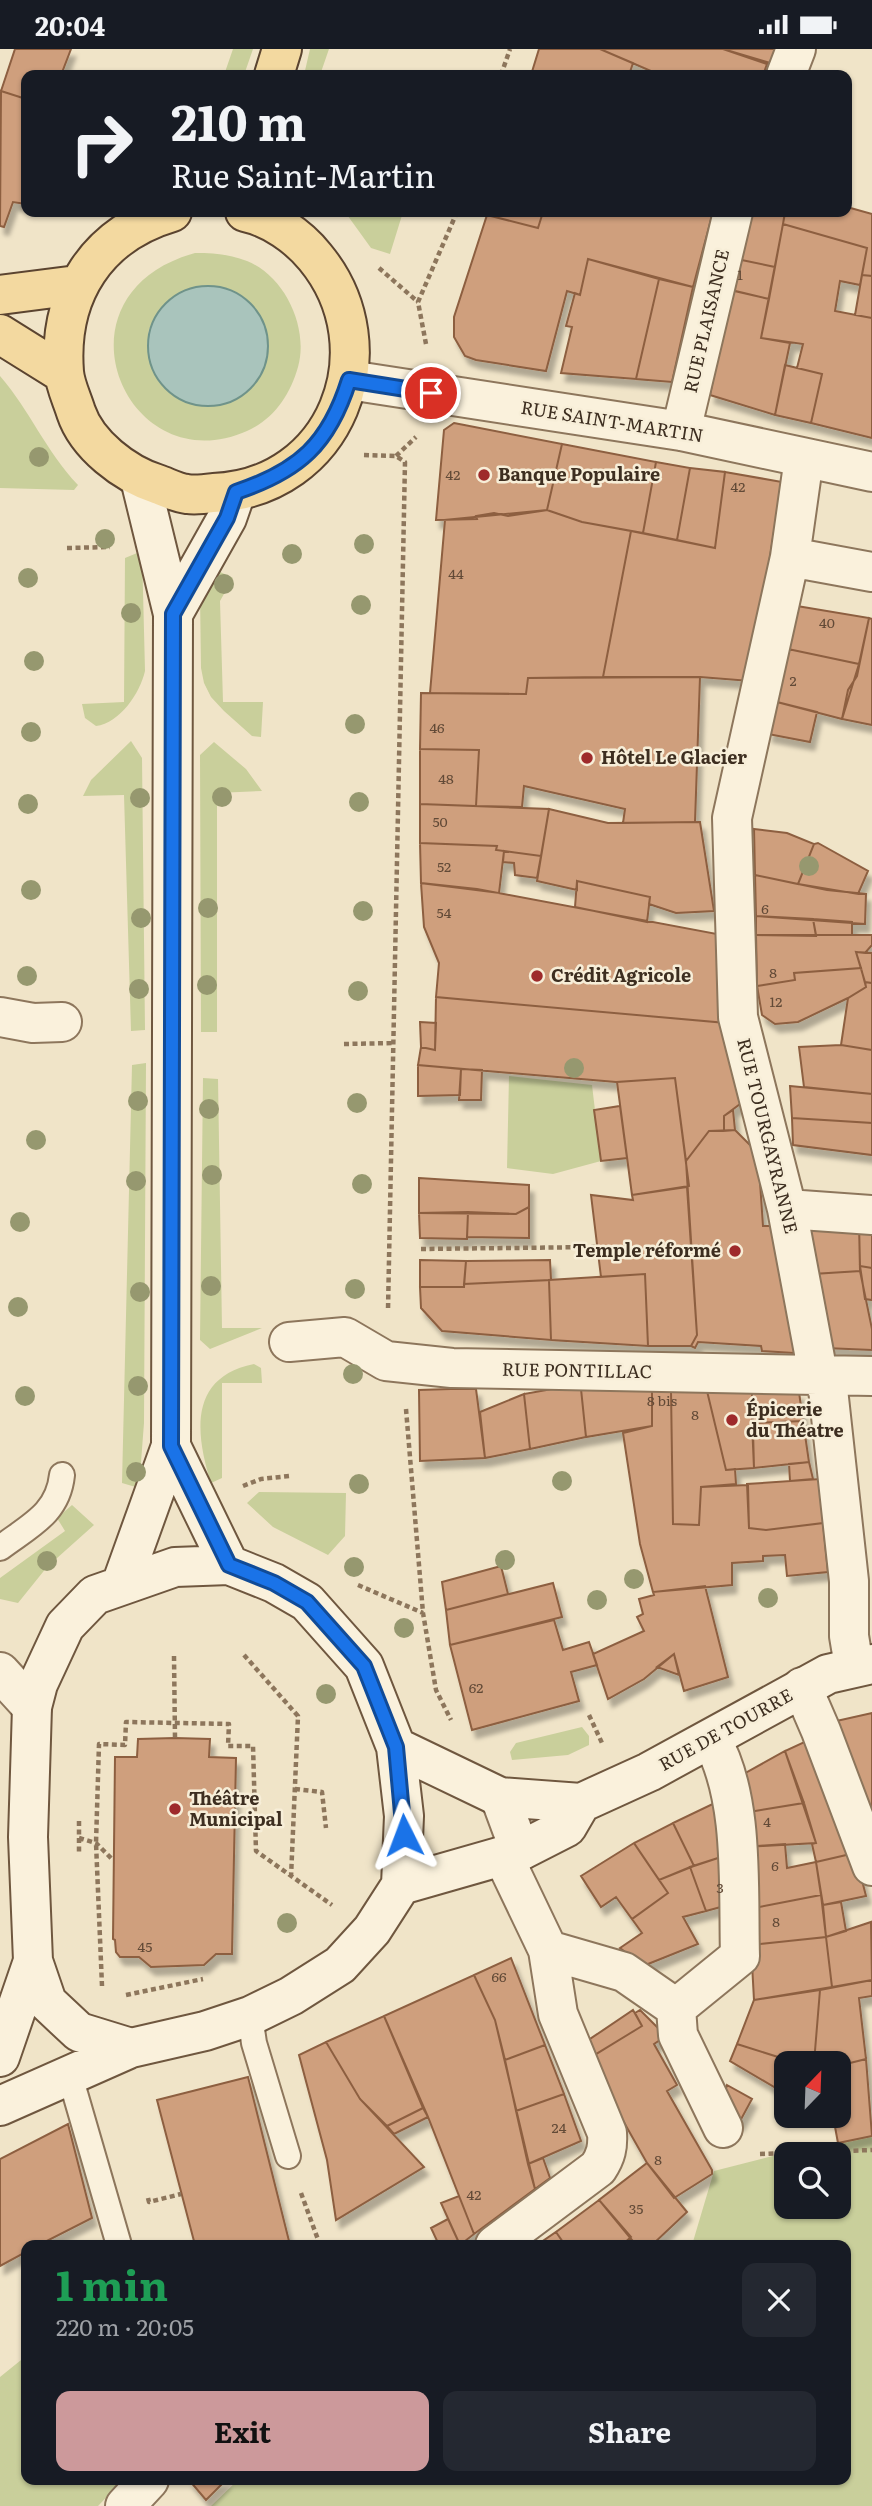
<!DOCTYPE html>
<meta charset="utf-8">
<style>
:root{--surface:#171b24;--page:#242831;--text:#f1f3f6;--muted:#9ea1a6;--accent:#cc999b}
body{margin:0;font-family:Literata,serif;background:var(--page);color:var(--text);height:100vh;display:flex;flex-direction:column;font-size:26px;white-space:nowrap}
*{box-sizing:border-box;margin:0}
p{font-size:23px;color:var(--muted)}
.icon{flex:none;width:38px;height:38px;fill:none;stroke:currentColor;stroke-width:2;stroke-linecap:round;stroke-linejoin:round}
.map{position:relative;flex:1;overflow:hidden}
.panel{position:absolute;left:21px;top:2191px;width:830px;height:245px;display:flex;flex-direction:column;background:var(--surface);border-radius:14px;box-shadow:0 2px 5px #0004}
.panel>*{flex:none}
.guide{position:absolute;left:21px;top:21px;width:831px;height:147px;border-radius:14px;box-shadow:0 2px 5px #0004;background:#171b24;color:var(--text);overflow:hidden}
.needle{width:46px;rotate:23deg}
.tools{position:absolute;left:774px;top:2002px;display:grid;gap:14px}
.tools a{display:grid;place-items:center;width:77px;height:77px;border-radius:14px;background:var(--surface);box-shadow:0 2px 5px #0004;font-size:35px}
.pin{position:absolute;display:grid;place-items:center;width:60px;height:60px;color:#fff;margin:-30px;border:4px solid #fff;border-radius:50%;box-shadow:0 2px 7px #0007}
.me{position:absolute;width:77px;margin:-38px;rotate:357deg;stroke-linejoin:round;filter:drop-shadow(0 0 5px #0008)}
.turn{display:flex;align-items:center;gap:24px;height:147px;padding:0 35px;font-size:32px}
.turn .icon{width:91px;height:91px;stroke-width:2.5}
.turn b{display:block;font-size:49px;line-height:60px}
.round{display:grid;place-items:center;flex:none;width:74px;height:74px;border-radius:14px;background:var(--page)}
.headline{display:flex;align-items:center;justify-content:space-between;height:119px;padding:0 35px}
h1{font-size:42px;font-weight:700;line-height:52px;color:#1e9e55}
.cta{display:flex;gap:14px;margin-top:auto;padding:14px 35px}
.cta a{flex:1;height:80px;border-radius:14px;background:var(--accent);color:#111;font-size:28px;font-weight:700;line-height:80px;text-align:center}
.cta a+a{background:var(--page);color:var(--text)}
.status{display:flex;justify-content:space-between;align-items:center;height:49px;padding:0 35px;background:var(--surface);direction:ltr}
.status svg{height:19px;fill:currentColor}
.map>svg:first-child{display:block}
.green{fill:#c9cf9b;fill-rule:evenodd}
.water{fill:#a9c4bc;stroke:#6f938a;stroke-width:2}
.building{fill:#cf9f7d;stroke:#8d5f41;stroke-width:2;filter:url(#shadow)}
.lines{fill:none;stroke-linecap:round;stroke-linejoin:round}
.lane-casing{stroke:#8d765c;stroke-width:28}
.street-casing{stroke:#8d765c;stroke-width:42}
.secondary-casing{stroke:#6f573f;stroke-width:42}
.primary-casing{stroke:#5b4430;stroke-width:42}
.path{stroke:#8d765c;stroke-width:4.5;stroke-dasharray:5 3.5;stroke-linecap:butt}
.lane{stroke:#faf1dc;stroke-width:24}
.street{stroke:#faf1dc;stroke-width:38}
.secondary{stroke:#faf1dc;stroke-width:38}
.primary{stroke:#f3d9a0;stroke-width:38}
.tree{fill:#96986f}
.route-casing{stroke:#114b97;stroke-width:18}
.route{stroke:#1a73e8;stroke-width:12}
.poi-dot{fill:#9e2a2b;stroke:#f7eed8;stroke-width:2.5}
.labels{text-anchor:middle;stroke-width:5;stroke-linejoin:round;paint-order:stroke}
.number-label{font-size:14px;fill:#624a37}
.street-label{font-size:18px;fill:#3d2e20;stroke:#f7eed8}
.poi-label{font-size:18px;font-weight:bold;fill:#3d2e20;stroke:#f7eed8;text-anchor:start}
</style>
<div class="status"><b>20:04</b><svg viewBox="0 0 49 12"><path d="M0 12V9h3v3zM5 12V6h3v6zM10 12V3h3v9zM15 12V0h3v12zM26 1h20v11H26zM47 4h2v5h-2z"/></svg></div>
<div class="map">
<svg width="872" height="2457" viewBox="0 0 872 2457">
<defs>
<filter id="shadow"><feDropShadow dx="4.5" dy="8" stdDeviation="2" flood-color="#0004"/></filter>
</defs>
<rect width="100%" height="100%" fill="#f0e4c8"/>
<path class="green" d="M233 0H253L244 26H224Z
M310 0H329L320 26H304Z
M345 163H403L390 205 371 199Z
M195 204C213 204 229 205 247 212 285 227 309 279 298 318 290 346 274 370 247 382 125 436 46 245 195 204ZM213 237 240 246C248 260 264 278 268 293 273 313 249 343 232 351 216 359 200 357 184 353L147 297 149 280 157 265Z
M0 327C31 363 45 401 78 436L74 441 0 439Z
M142 502 145 622C140 644 120 674 96 677L85 669 82 655 124 653 125 509Z
M216 521 233 529 220 552 223 653H263L261 688 252 687 224 662 211 648 204 634 201 619 200 545Z
M131 692 142 709 145 981 131 982 124 746 83 747 91 731Z
M214 693 246 720 262 742 217 744V983H201L200 706Z
M146 1014 144 1374 139 1439 122 1434 132 1016Z
M509 1027 592 1036 601 1112 553 1125 507 1119Z
M203 1029 218 1030 222 1279H262L210 1300 200 1291Z
M254 1315 261 1319 262 1334H222V1429L211 1434C195 1384 189 1328 254 1315Z
M259 1443 346 1444 345 1487 328 1506 273 1478 247 1454Z
M72 1456 94 1476 47 1518 18 1554 0 1550V1529L65 1482 57 1469Z
M582 1678 589 1687V1696L568 1706 512 1711 510 1703 516 1694Z
M872 2086V2457H211L238 2431H845V2196H692L714 2122 792 2102ZM786 2105H838V2158H786Z
M26 2307V2431H123L98 2457H0V2328Z"/>
<path class="water" d="M148 297a60 60 0 1 1 120 0a60 60 0 1 1-120 0Z"/>
<path class="building" d="M15 0H71L61 26H26V50L1 42Z
M539 0H600L633 14 629 26H531Z
M600 0H723L767 15 763 26H660Z
M723 0H780L777 16Z
M1 42 26 50V155L13 153 4 178 0 177Z
M847 158 872 165V227L862 226 867 199 783 175 785 163H847Z
M488 163H543L538 179 487 166Z
M543 163H713L693 238 588 210 580 246 567 242 546 322 476 311 465 307 454 288V268L487 166 538 179Z
M745 163 785 164 775 218 732 209Z
M783 175 867 199 860 236 840 232 835 262 872 269V389L811 374 822 325 797 319 803 295 761 289Z
M732 209 775 218 769 250 723 239Z
M588 210 659 230 636 330 561 324 572 278 566 277 575 244 580 246Z
M862 226 872 227V269L855 266Z
M659 230 693 238 672 333 636 330Z
M730 241 769 250 761 289 790 294 775 366 710 346Z
M785 316 822 325 811 374 775 366Z
M454 374 562 395 547 461 508 467 494 464 476 467 477 470 436 471 444 381Z
M562 395 656 413 643 484 582 473 547 461Z
M656 413 690 419 677 491 643 484Z
M690 419 725 423 715 499 677 491Z
M725 423 782 433 750 632 700 628H603L631 482 715 499Z
M547 461 582 473 631 482 603 628 528 629 526 645 430 644 445 471Z
M797 557 869 569 859 615 788 600Z
M869 569 872 570V676L842 670 848 641 857 627Z
M788 600 859 615 842 670 773 652Z
M700 628 695 773 623 774 625 760 524 737 522 758 476 757 479 701 420 700 421 644 526 645 528 629Z
M773 652 817 663 810 693 768 685Z
M420 700 479 701 476 757 420 755Z
M420 755 549 760 541 807 496 801 497 797 420 794Z
M549 760 608 774 700 773 714 862 676 864 649 855 650 848 577 832V841L537 832Z
M754 780 787 784 814 795 798 835 755 826Z
M420 794 497 797 496 801 504 802 499 844 421 834Z
M818 794 868 822 858 845 798 835 814 795Z
M504 802 541 807 537 829 515 826 514 814 503 813Z
M755 826 827 841 866 845 865 875 756 867Z
M577 832 650 848 647 873 575 858Z
M421 834 477 840 717 885 726 974 436 948 439 914 424 878Z
M756 867 813 870 816 887 756 886Z
M813 870 852 873V886H816Z
M756 886H872V896L865 904 856 903 861 919 794 924 795 931 757 937Z
M856 903 872 904V934L865 933Z
M861 919 866 938 848 949 798 973 775 975 762 966 757 937 795 931 794 924Z
M865 933 872 934V1001L841 996 848 949 866 938Z
M436 948 726 974 744 1052 724 1067V1082H709L686 1112 675 1029 616 1033 418 1016 421 998 435 1001Z
M420 973 436 974 435 1001 421 998Z
M841 996 872 1001V1045L804 1038 799 998Z
M418 1016 461 1020 460 1046 418 1047Z
M461 1020 482 1021 481 1051H459Z
M675 1029 689 1137 632 1146 617 1033Z
M790 1037 872 1045V1074L792 1069Z
M620 1057 627 1109 601 1112 594 1061Z
M733 1061 735 1081 724 1082V1067Z
M792 1069 872 1074V1106L793 1096Z
M735 1081 758 1104 763 1177H778L782 1226 787 1264 791 1263 794 1304 762 1302 761 1297 698 1293 695 1299 691 1297 697 1286 686 1112 709 1082Z
M419 1129 529 1136V1158L516 1165 419 1164Z
M687 1138 697 1286 691 1297H648L645 1225 601 1228 591 1146 633 1151 632 1146Z
M529 1158V1189L467 1188 468 1163 516 1165Z
M468 1163 467 1190 420 1189 419 1164Z
M859 1174 872 1177V1219L860 1217Z
M859 1174 860 1222 813 1225 809 1175Z
M420 1211 466 1212 464 1238H420Z
M550 1211 551 1231 464 1235 466 1212Z
M860 1217 872 1219V1251L865 1250Z
M860 1222 872 1280V1301L825 1299 813 1225Z
M645 1225 648 1297 551 1291 549 1231Z
M549 1231 551 1291 442 1282 421 1259 420 1238H464V1235Z
M451 1340H476L485 1409 420 1412 419 1341Z
M552 1340H581L586 1388 530 1400 524 1345Z
M581 1340 652 1341V1377L586 1388Z
M652 1341 671 1342 673 1475 699 1476 701 1438 748 1436 749 1479 766 1481 823 1474 828 1523 787 1527 785 1506 763 1507V1512L732 1514V1536L653 1543 640 1495 623 1384 652 1377Z
M671 1342H707L726 1421 735 1420 736 1435 701 1438 699 1476 673 1475Z
M707 1342 752 1344 754 1419 726 1421Z
M799 1343 803 1372 752 1374V1344Z
M524 1345 530 1400 485 1409 480 1363Z
M803 1372 809 1413 754 1419 752 1374Z
M809 1413 813 1430 790 1432 789 1415Z
M820 1430 823 1474 766 1481 749 1479 747 1435Z
M501 1517 508 1545 446 1561 442 1533Z
M553 1534 562 1568 450 1596 446 1561Z
M705 1537 728 1628 684 1642 674 1605 644 1630 608 1650 593 1605 644 1582 637 1568 643 1565 639 1550 654 1546 653 1543Z
M554 1571 563 1601 589 1593 597 1616 571 1623 579 1652 472 1681 450 1596Z
M674 1605 679 1626 657 1618Z
M872 1664V1785L832 1673Z
M175 1689 210 1690 209 1708 236 1709 232 1905H216L204 1916 151 1918 139 1908H120L116 1903 115 1891 113 1890 115 1708H137L138 1690Z
M813 1689 855 1804 816 1813 812 1795 816 1794 785 1702Z
M785 1702 804 1754 743 1764 740 1727Z
M721 1751 730 1805 694 1817 673 1774Z
M804 1754 816 1794 745 1798 743 1764Z
M673 1774 694 1817 659 1831 634 1794Z
M634 1794 668 1844 632 1870 616 1848 601 1858 581 1827Z
M785 1795 787 1819 816 1813 821 1846 749 1860 745 1798Z
M855 1804 866 1847 823 1856 816 1813Z
M730 1805 732 1855 706 1862 690 1818Z
M690 1818 706 1862 683 1868 698 1895 643 1917 620 1899 642 1884 632 1870 668 1844 659 1831Z
M821 1846 826 1888 751 1896 749 1860Z
M841 1853 846 1882 826 1888 823 1856Z
M871 1873 872 1931 832 1938 826 1888Z
M826 1888 832 1938 754 1951 751 1896Z
M511 1909 545 1996 505 2011 495 1971 474 1926Z
M474 1926 495 1971 535 2140 474 2185 428 2068 384 1967Z
M872 1931V1947L859 1949 866 2010 838 2017V2014H814L820 1941Z
M820 1941 814 2014H797L737 1995 754 1951Z
M633 1961 642 1977 593 2007 587 1992Z
M640 1961 666 1987 654 1995 677 2036 667 2042 712 2121V2125L674 2149 647 2114 613 2054 593 2007 642 1977 635 1964Z
M384 1967 423 2059 387 2077 360 2050 326 1993Z
M326 1993 360 2050 424 2118 336 2171 327 2111 299 2006Z
M737 1995 797 2014H786V2045L730 2012Z
M545 1996 564 2045 516 2062 505 2011Z
M866 2010 872 2087 838 2094 833 2067H838V2017Z
M248 2028 290 2196H195L157 2051Z
M727 2036 752 2050 739 2074 719 2064Z
M564 2045 581 2092 528 2115 516 2062Z
M423 2059 428 2068 394 2085 387 2077Z
M68 2075 92 2169 39 2196H26V2203L0 2217V2110Z
M543 2109 550 2129 535 2140 528 2115Z
M647 2114 687 2163 652 2196H636L599 2151Z
M459 2147 474 2185 460 2196 441 2154Z
M599 2151 631 2188 622 2196H565L556 2183Z
M448 2170 460 2196H439L431 2179Z
M556 2183 565 2196H537Z
M189 2431H226L206 2451Z"/>
<g class="lines">
<g class="lane-casing">
<path id="lane" d="M0 1499C29 1477 58 1465 62 1426
M250 1967 254 1994 288 2107
M70 2027 119 2196"/>
</g>
<g class="street-casing">
<path id="street" d="M786 26 796 0
M349 331 681 382 872 423
M681 382 733 163
M804 409 790 508 732 769 738 968 787 1160 818 1325 828 1340 849 1532V1587L854 1617
M790 508 872 523
M0 968 33 974 62 973
M787 1160 872 1166
M289 1293 345 1288 386 1312 452 1319 872 1327
M0 1623 32 1658
M802 1638 821 1682 872 1817
M500 1748 520 1802
M548 1901 624 1923 676 1959
M676 1959 740 1907C738 1841 745 1748 711 1690
M676 1959 678 1986 723 2079
M495 2196 598 2119C606 2107 608 2098 607 2084L558 1965 548 1901 503 1807
M125 2457 149 2431"/>
</g>
<g class="secondary-casing">
<path id="secondary" d="M173 565 227 469 236 443
M171 1397 229 1516
M229 1516 274 1534 307 1553 364 1617 396 1698 404 1767 401 1836 372 1881 340 1916 291 1947 250 1967 205 1982 131 1999 79 1983 47 1953 33 1912 28 1788 32 1658 38 1635 65 1577 95 1546 175 1518Z
M121 1536 171 1397 173 565 140 430
M396 1698 500 1748 581 1754 649 1723 828 1625 872 1615
M401 1836 520 1802 567 1778 581 1754
M0 2008 33 1912
M0 2057 131 1999"/>
</g>
<g class="primary-casing">
<path id="primary" d="M274 26 282 0
M172 163C97 185 58 245 64 323 65 336 72 350 76 363 87 396 125 425 157 435 166 438 177 444 187 445 195 446 205 445 213 444 336 440 391 300 315 208 298 187 272 169 245 163
M0 246 77 236
M0 285 64 325"/>
</g>
<path class="path" d="M501 26 510 0
M379 219 418 253
M426 295 418 253 457 163
M364 406 396 407 405 413 388 1261
M396 407 416 388
M67 499 110 498
M344 995 393 994
M421 1200 598 1198
M406 1360 423 1564 436 1641 451 1671
M243 1437 261 1430 289 1427
M358 1536 423 1564
M244 1606 298 1667 291 1828
M174 1607 175 1689
M589 1666 602 1694
M295 1740 322 1743 326 1779
M79 1772V1806
M79 1789 96 1794 113 1811
M102 1937 96 1794 99 1695 125 1696 126 1673 229 1675 228 1697H253L256 1802 332 1856
M126 1946 203 1930
M760 2105 872 2101
M301 2144 320 2196
M148 2149 149 2153 181 2145"/>
<use href="#lane" class="lane"/>
<use href="#street" class="street"/>
<use href="#secondary" class="secondary"/>
<use href="#primary" class="primary"/>
</g>
<g class="tree">
<circle cx="39" cy="408" r="10"/>
<circle cx="105" cy="490" r="10"/>
<circle cx="364" cy="495" r="10"/>
<circle cx="292" cy="505" r="10"/>
<circle cx="28" cy="529" r="10"/>
<circle cx="224" cy="535" r="10"/>
<circle cx="361" cy="556" r="10"/>
<circle cx="131" cy="564" r="10"/>
<circle cx="34" cy="612" r="10"/>
<circle cx="355" cy="675" r="10"/>
<circle cx="31" cy="683" r="10"/>
<circle cx="222" cy="748" r="10"/>
<circle cx="140" cy="749" r="10"/>
<circle cx="359" cy="753" r="10"/>
<circle cx="28" cy="755" r="10"/>
<circle cx="809" cy="817" r="10"/>
<circle cx="31" cy="841" r="10"/>
<circle cx="208" cy="859" r="10"/>
<circle cx="363" cy="862" r="10"/>
<circle cx="141" cy="869" r="10"/>
<circle cx="27" cy="927" r="10"/>
<circle cx="207" cy="936" r="10"/>
<circle cx="139" cy="940" r="10"/>
<circle cx="358" cy="942" r="10"/>
<circle cx="574" cy="1019" r="10"/>
<circle cx="138" cy="1052" r="10"/>
<circle cx="357" cy="1054" r="10"/>
<circle cx="209" cy="1060" r="10"/>
<circle cx="36" cy="1091" r="10"/>
<circle cx="212" cy="1126" r="10"/>
<circle cx="136" cy="1132" r="10"/>
<circle cx="362" cy="1135" r="10"/>
<circle cx="20" cy="1173" r="10"/>
<circle cx="211" cy="1237" r="10"/>
<circle cx="355" cy="1240" r="10"/>
<circle cx="140" cy="1243" r="10"/>
<circle cx="18" cy="1258" r="10"/>
<circle cx="353" cy="1325" r="10"/>
<circle cx="138" cy="1337" r="10"/>
<circle cx="25" cy="1347" r="10"/>
<circle cx="136" cy="1423" r="10"/>
<circle cx="562" cy="1432" r="10"/>
<circle cx="359" cy="1435" r="10"/>
<circle cx="505" cy="1511" r="10"/>
<circle cx="47" cy="1512" r="10"/>
<circle cx="354" cy="1518" r="10"/>
<circle cx="634" cy="1530" r="10"/>
<circle cx="768" cy="1549" r="10"/>
<circle cx="597" cy="1551" r="10"/>
<circle cx="404" cy="1579" r="10"/>
<circle cx="326" cy="1645" r="10"/>
<circle cx="287" cy="1874" r="10"/>
</g>
<g class="lines">
<g class="route-casing">
<path id="route" d="M404 1786 396 1698 364 1617 307 1553 274 1534 229 1516 171 1397 173 565 227 469 236 443C299 422 329 395 349 331L431 344"/>
</g>
<use href="#route" class="route"/>
</g>
<g class="poi-dot">
<circle cx="484" cy="426" r="7"/>
<circle cx="587" cy="709" r="7"/>
<circle cx="537" cy="927" r="7"/>
<circle cx="735" cy="1202" r="7"/>
<circle cx="732" cy="1371" r="7"/>
<circle cx="175" cy="1760" r="7"/>
</g>
<g class="labels">
<g class="number-label">
<text x="740" y="231">1</text>
<text x="453" y="431">42</text>
<text x="738" y="443">42</text>
<text x="456" y="530">44</text>
<text x="827" y="579">40</text>
<text x="793" y="637">2</text>
<text x="437" y="684">46</text>
<text x="446" y="735">48</text>
<text x="440" y="778">50</text>
<text x="444" y="823">52</text>
<text x="765" y="865">6</text>
<text x="444" y="869">54</text>
<text x="773" y="929">8</text>
<text x="776" y="958">12</text>
<text x="662" y="1357">8 bis</text>
<text x="695" y="1371">8</text>
<text x="476" y="1644">62</text>
<text x="767" y="1778">4</text>
<text x="775" y="1822">6</text>
<text x="720" y="1844">3</text>
<text x="776" y="1878">8</text>
<text x="145" y="1903">45</text>
<text x="499" y="1933">66</text>
<text x="559" y="2084">24</text>
<text x="658" y="2116">8</text>
<text x="474" y="2151">42</text>
<text x="636" y="2165">35</text>
</g>
<g class="street-label">
<text transform="translate(707 272) rotate(-77)" y="6">RUE PLAISANCE</text>
<text transform="translate(612 373) rotate(9)" y="6">RUE SAINT-MARTIN</text>
<text transform="translate(767 1087) rotate(76)" y="6">RUE TOURGAYRANNE</text>
<text transform="translate(577 1322) rotate(1)" y="6">RUE PONTILLAC</text>
<text transform="translate(726 1681) rotate(-29)" y="6">RUE DE TOURRE</text>
</g>
<g class="poi-label">
<text x="498" y="432">Banque Populaire</text>
<text x="601" y="715">Hôtel Le Glacier</text>
<text x="551" y="933">Crédit Agricole</text>
<text x="721" y="1208" text-anchor="end">Temple réformé</text>
<text x="746" y="1367">Épicerie<tspan x="746" dy="21">du Théatre</tspan></text>
<text x="189" y="1756">Théâtre<tspan x="189" dy="21">Municipal</tspan></text>
</g>
</g>
</svg>
<div class="tools">
<a><svg class="needle" viewBox="-14 -14 28 28"><path d="M0-13l5 13h-10z" fill="#e53935"/><path d="M0 13l5-13h-10z" fill="#9ea1a6"/></svg></a>
<a><svg class="icon" aria-label="search" viewBox="0 0 24 24"><circle cx="10" cy="10" r="6"/><path d="M15 15l6 6"/></svg></a>
</div>
<div class="pin" style="left:431px;top:344px;background:#d93025"><svg class="icon" aria-label="arrive" viewBox="0 0 24 24"><path d="M6 21V4h12l-3 4 3 4H6"/></svg></div>
<svg class="me" style="left:404px;top:1786px" viewBox="-20 -20 40 40"><path d="M0-17L14 15 0 8-14 15z" fill="#1a73e8" stroke="#fff" stroke-width="4"/></svg>
<div class="guide">
<div class="turn"><svg class="icon" aria-label="right" viewBox="0 0 24 24"><path d="M7 20v-9h11M14 6l5 5-5 5"/></svg><div><b>210 m</b>Rue Saint-Martin</div></div>
</div>
<section class="panel">
<div class="headline"><div><h1>1 min</h1><p>220 m · 20:05</p></div><a class="round"><svg class="icon" aria-label="close" viewBox="0 0 24 24"><path d="M6 6l12 12M18 6L6 18"/></svg></a></div>
<div class="cta"><a>Exit</a><a>Share</a></div>
</section>
</div>
